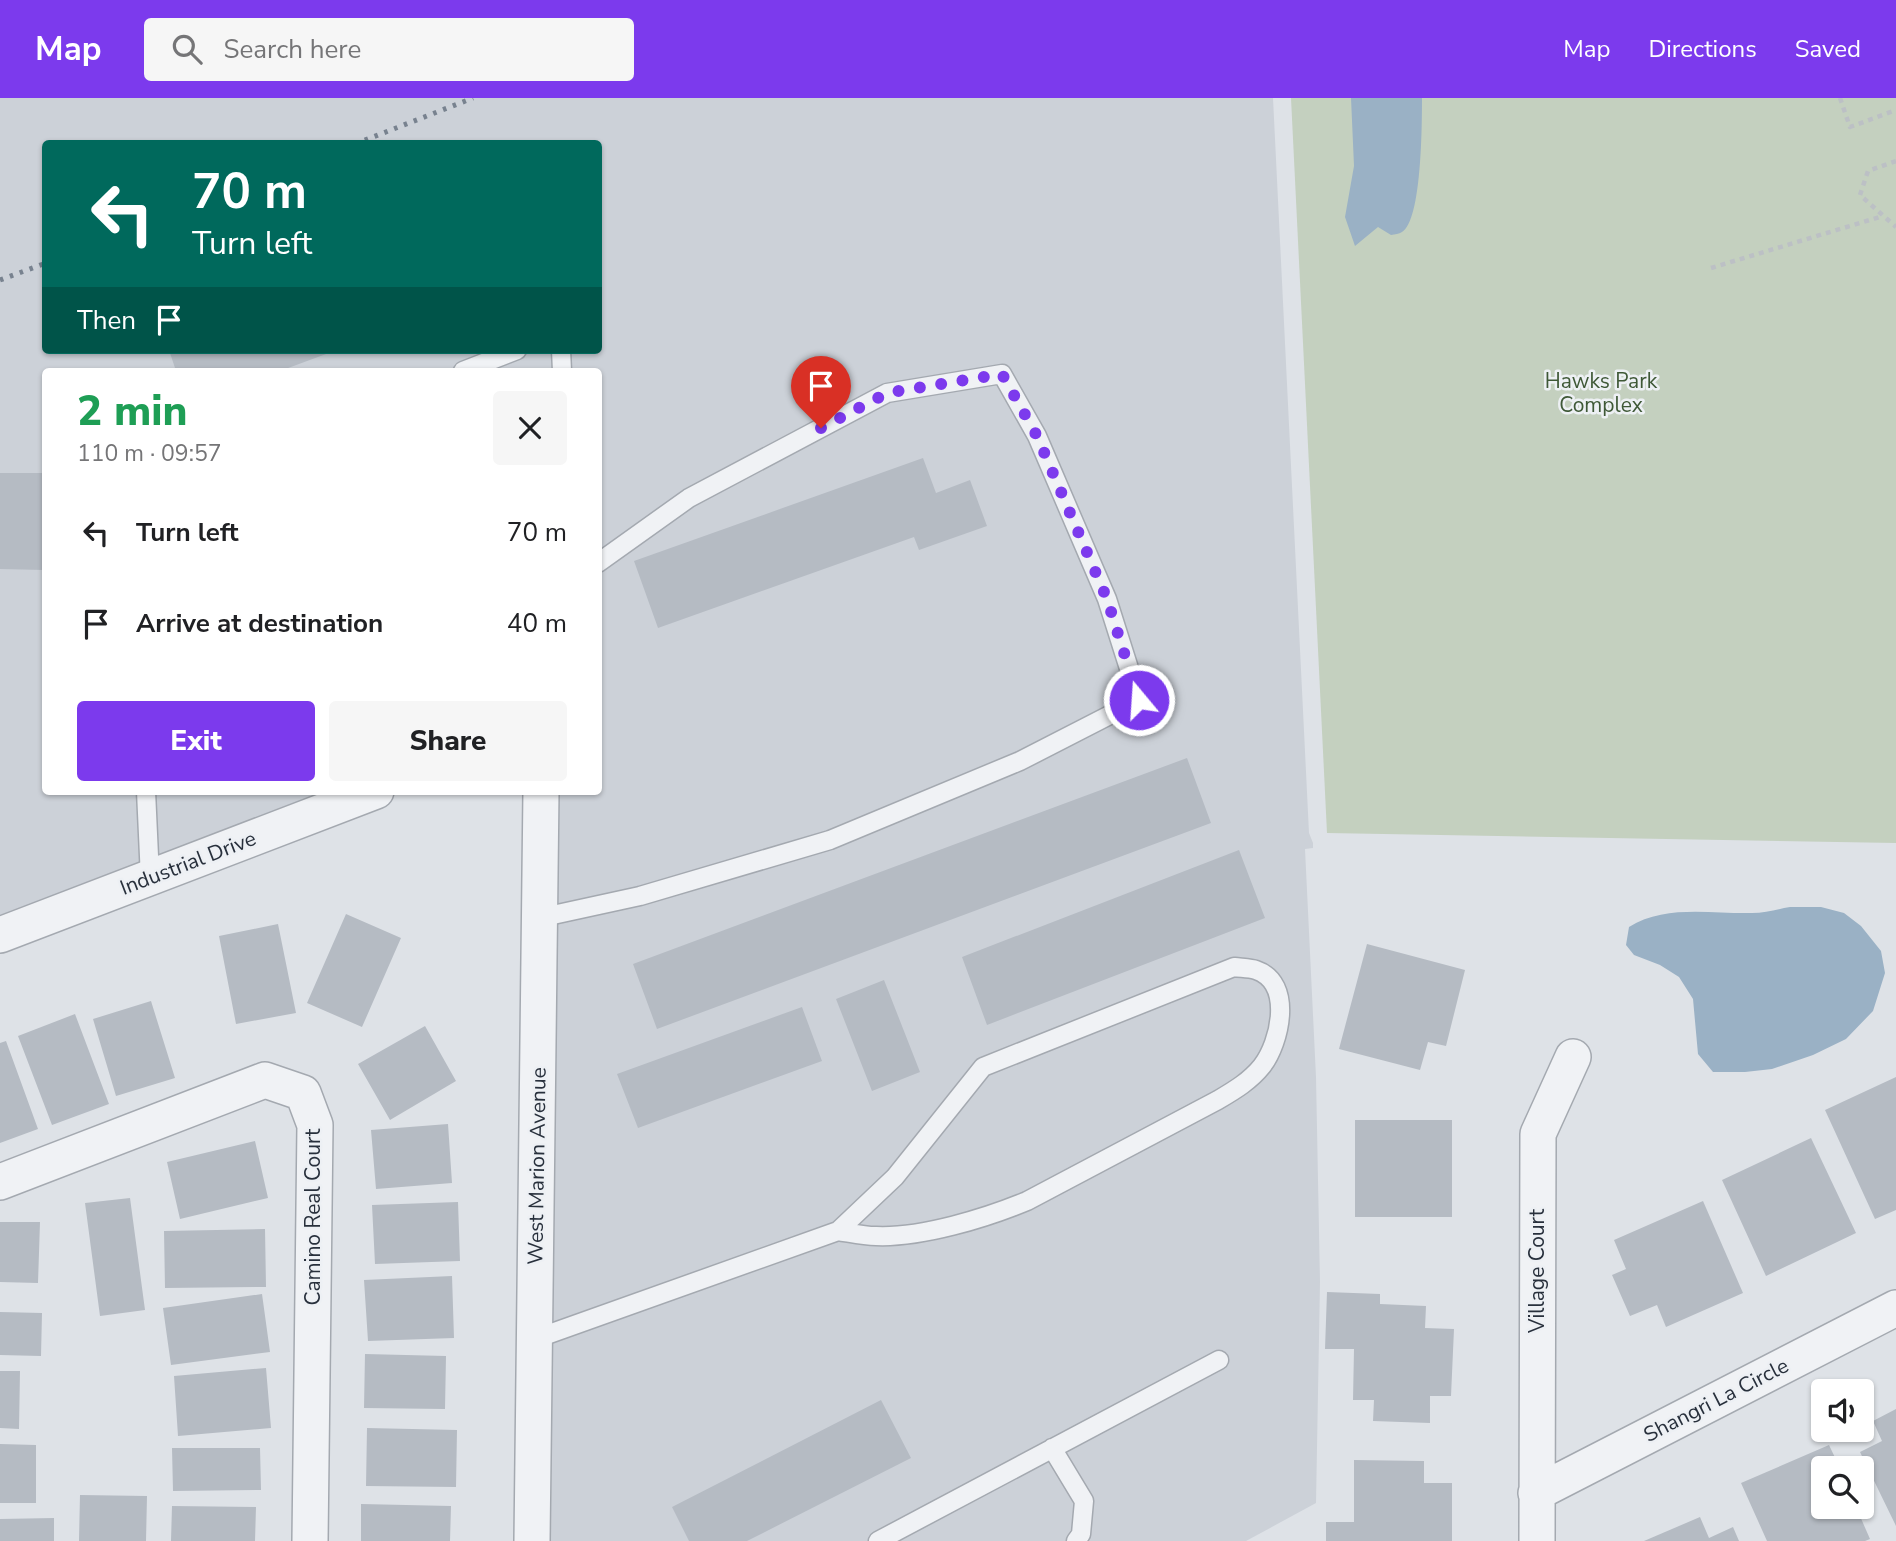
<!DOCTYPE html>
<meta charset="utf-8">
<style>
:root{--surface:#fff;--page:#f6f6f6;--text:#202124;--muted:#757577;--accent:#7c3aed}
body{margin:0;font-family:"Nunito Sans",sans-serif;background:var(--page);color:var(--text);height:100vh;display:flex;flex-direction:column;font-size:26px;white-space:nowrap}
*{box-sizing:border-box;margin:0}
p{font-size:23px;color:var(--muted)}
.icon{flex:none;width:38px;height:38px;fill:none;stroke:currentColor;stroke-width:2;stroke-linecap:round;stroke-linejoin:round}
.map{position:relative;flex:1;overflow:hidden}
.drawer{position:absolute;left:42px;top:270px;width:560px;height:427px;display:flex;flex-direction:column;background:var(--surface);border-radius:7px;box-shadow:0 2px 5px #0004}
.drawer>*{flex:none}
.top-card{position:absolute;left:42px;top:42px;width:560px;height:214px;border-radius:7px;box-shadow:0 2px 5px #0004;background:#00695c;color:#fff;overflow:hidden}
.controls{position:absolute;left:1811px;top:1281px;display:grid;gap:14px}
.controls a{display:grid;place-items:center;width:63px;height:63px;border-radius:7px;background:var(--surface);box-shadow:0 2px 5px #0004;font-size:35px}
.pin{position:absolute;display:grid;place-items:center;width:60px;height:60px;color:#fff;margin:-72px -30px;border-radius:50% 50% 50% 0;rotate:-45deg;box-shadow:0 0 7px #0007}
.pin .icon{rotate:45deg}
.me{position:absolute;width:77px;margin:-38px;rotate:342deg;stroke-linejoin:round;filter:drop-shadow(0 0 5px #0008)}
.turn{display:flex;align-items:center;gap:24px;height:147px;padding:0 35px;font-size:32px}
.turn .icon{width:91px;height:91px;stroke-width:2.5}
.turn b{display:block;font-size:49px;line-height:60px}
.then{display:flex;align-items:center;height:66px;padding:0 35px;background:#0003;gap:14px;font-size:26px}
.round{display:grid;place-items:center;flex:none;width:74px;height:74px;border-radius:7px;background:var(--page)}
.overview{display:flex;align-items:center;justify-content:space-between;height:119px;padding:0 35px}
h1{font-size:42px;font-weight:800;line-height:52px;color:#1e9e55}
.action{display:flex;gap:14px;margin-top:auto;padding:14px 35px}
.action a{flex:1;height:80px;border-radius:7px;background:var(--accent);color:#fff;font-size:28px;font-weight:800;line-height:80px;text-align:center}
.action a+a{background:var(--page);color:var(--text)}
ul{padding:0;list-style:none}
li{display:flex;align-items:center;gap:21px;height:91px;padding:0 35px}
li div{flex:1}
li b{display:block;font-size:26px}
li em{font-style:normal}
header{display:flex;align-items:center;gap:42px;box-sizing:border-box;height:98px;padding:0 35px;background:var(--accent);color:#fff}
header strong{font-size:33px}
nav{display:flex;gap:38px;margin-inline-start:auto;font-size:24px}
.search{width:490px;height:63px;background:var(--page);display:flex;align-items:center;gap:18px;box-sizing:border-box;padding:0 24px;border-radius:7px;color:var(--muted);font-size:26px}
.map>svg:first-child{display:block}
.built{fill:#ccd1d8;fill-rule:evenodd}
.green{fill:#c4d0bf}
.water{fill:#9ab1c5}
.building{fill:#b5bbc3}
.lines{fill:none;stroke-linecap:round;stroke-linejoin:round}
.service-casing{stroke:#a4a9b0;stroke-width:21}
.minor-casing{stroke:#a4a9b0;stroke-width:38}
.path{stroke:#bcc0c5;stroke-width:4.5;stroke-dasharray:5 5;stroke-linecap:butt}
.service{stroke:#f0f2f5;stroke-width:18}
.minor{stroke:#f0f2f5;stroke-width:35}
.rail{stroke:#78828f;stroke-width:5;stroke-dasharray:3.5 7;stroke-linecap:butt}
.route{stroke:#7c3aed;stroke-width:12;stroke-dasharray:0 21.6}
.labels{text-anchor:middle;stroke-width:5;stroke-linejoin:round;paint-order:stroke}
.park-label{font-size:21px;fill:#3e5836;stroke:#edf0f4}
.street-label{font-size:21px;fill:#28303c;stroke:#edf0f4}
</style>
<header>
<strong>Map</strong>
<div class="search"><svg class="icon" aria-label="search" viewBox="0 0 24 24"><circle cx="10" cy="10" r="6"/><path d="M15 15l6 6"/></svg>Search here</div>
<nav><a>Map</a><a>Directions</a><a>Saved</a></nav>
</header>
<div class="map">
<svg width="1896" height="1443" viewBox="0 0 1896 1443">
<rect width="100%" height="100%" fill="#dee2e7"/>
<path class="built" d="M0 0H1273L1309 735 1313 745V750L1305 751 1316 979 1320 1184 1316 1405 1246 1443H532L525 693H598V273H46V693H404L0 856ZM46 46H598V252H46Z"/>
<path class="green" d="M1291 0H1896V745L1327 735Z"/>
<path class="water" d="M1351 0H1422C1422 24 1422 123 1402 134 1399 136 1395 136 1391 137L1378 129 1355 148 1345 119 1354 68Z
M1790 809H1821L1844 815 1861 828 1881 853 1885 875 1873 913 1846 941 1813 957 1772 971 1745 974H1713L1698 956 1693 901 1679 879 1660 867 1634 857 1626 847 1629 829C1665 806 1712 816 1752 815 1765 815 1778 811 1790 809Z"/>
<path class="building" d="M169 252H337L280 273H176Z
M923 360 936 395 970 382 987 428 919 452 914 439 658 530 634 463Z
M0 375H45L44 472 0 471Z
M1187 660 1211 725 657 931 633 866Z
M1239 752 1265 820 987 927 962 859Z
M346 816 401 840 362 929 307 905Z
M278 826 296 915 236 926 219 838Z
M1367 846 1465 872 1446 948 1428 944 1420 972 1339 951Z
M884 882 920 974 872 993 836 901Z
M151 903 175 980 116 998 93 921Z
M802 909 822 963 638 1030 617 976Z
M75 916 109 1006 52 1027 18 938Z
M425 928 456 983 390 1022 358 966Z
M6 943 38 1031 0 1045V945Z
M1896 979V1112L1875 1121 1825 1012Z
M1355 1022H1452V1119H1355Z
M448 1026 452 1085 376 1091 371 1032Z
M1811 1040 1856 1135 1766 1178 1722 1082Z
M255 1043 268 1100 180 1121 167 1064Z
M130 1100 145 1212 100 1218 85 1105Z
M1703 1103 1743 1195 1666 1229 1657 1207 1630 1218 1612 1177 1626 1171 1614 1142Z
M458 1104 460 1163 375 1166 372 1107Z
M0 1124H40L38 1185 0 1184Z
M265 1131 266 1189 165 1190 164 1133Z
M452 1178 454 1240 368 1243 364 1182Z
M1327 1194 1380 1196V1206L1426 1208 1425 1230 1454 1231 1451 1298H1430V1325L1373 1323 1374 1302H1353L1354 1251H1325Z
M262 1196 270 1254 171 1267 163 1210Z
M0 1214 42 1215 41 1258 0 1257Z
M365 1256 446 1258 445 1311 364 1310Z
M266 1270 271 1330 178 1338 174 1278Z
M0 1273H20L19 1331 0 1330Z
M881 1302 911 1360 747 1443H689L672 1409Z
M1896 1311V1428L1860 1354 1882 1343 1873 1323Z
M367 1330 457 1332 456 1389 366 1388Z
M0 1346 36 1347V1405H0Z
M1829 1347 1840 1370H1824V1409H1856L1870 1441 1865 1443H1767L1741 1385Z
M172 1350H260L261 1392 173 1393Z
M1354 1362 1424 1363V1385H1452V1443H1326V1424H1354Z
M80 1397 147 1398 146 1443H79Z
M361 1406 451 1408 450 1443H361Z
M172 1408 256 1409 255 1443H171Z
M1700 1419 1709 1440 1733 1429 1739 1443H1644Z
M54 1420V1443H0V1421Z"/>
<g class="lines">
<g class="service-casing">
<path id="service" d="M561 252 562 273
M463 273 517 252
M146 693 150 780
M539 820 640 798 830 742 1020 663 1139 602 1107 501 1037 338 1002 276 887 295 689 400 598 465
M535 1241 838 1133 895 1079 983 969 1234 869C1241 870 1250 870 1256 872 1294 885 1280 945 1262 968 1250 983 1235 992 1218 1002L1027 1103C986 1120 921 1140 876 1138 863 1138 851 1135 838 1133
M1052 1350 1084 1403 1081 1436 1076 1443
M878 1443 1219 1262"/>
</g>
<g class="minor-casing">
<path id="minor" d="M0 837 376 693
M0 1084 265 982 303 995 315 1027 310 1443
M1536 1395 1896 1210
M532 1443 541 693
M1537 1443 1538 1036 1573 959"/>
</g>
<path class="path" d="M1840 0 1850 29 1896 12
M1896 63 1868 73 1860 97 1896 129
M1711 170 1883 118"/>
<use href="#service" class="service"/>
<use href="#minor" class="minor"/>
<path class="rail" d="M355 46 473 0
M0 182 46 165"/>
</g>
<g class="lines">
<path class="route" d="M821 330 887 295 1002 276 1037 338 1107 501 1139 602"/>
</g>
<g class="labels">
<g class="park-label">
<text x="1601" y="290">Hawks Park<tspan x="1601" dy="24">Complex</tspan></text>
</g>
<g class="street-label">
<text transform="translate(188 765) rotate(-21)" y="7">Industrial Drive</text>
<text transform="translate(537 1068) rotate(-89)" y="7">West Marion Avenue</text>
<text transform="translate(313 1119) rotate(-90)" y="7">Camino Real Court</text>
<text transform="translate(1537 1173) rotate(-90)" y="7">Village Court</text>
<text transform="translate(1716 1302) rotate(-27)" y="7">Shangri La Circle</text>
</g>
</g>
</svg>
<div class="controls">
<a><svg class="icon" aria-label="sound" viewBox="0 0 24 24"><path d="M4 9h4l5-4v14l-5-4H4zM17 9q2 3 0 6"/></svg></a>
<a><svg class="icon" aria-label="search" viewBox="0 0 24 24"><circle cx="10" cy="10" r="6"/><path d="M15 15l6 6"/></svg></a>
</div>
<div class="pin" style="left:821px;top:330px;background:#d93025"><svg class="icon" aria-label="arrive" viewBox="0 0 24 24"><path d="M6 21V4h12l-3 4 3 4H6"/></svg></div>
<svg class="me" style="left:1139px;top:602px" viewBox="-20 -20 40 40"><circle r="17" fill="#7c3aed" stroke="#fff" stroke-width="3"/><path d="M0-11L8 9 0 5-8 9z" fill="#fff"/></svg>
<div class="top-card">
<div class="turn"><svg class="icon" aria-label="left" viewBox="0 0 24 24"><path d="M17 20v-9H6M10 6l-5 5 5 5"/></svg><div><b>70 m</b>Turn left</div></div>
<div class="then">Then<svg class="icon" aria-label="arrive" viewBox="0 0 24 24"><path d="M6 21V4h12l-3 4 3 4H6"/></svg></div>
</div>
<section class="drawer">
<div class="overview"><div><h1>2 min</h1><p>110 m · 09:57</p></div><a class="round"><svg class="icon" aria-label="close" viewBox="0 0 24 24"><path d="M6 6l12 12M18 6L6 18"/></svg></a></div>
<ul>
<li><svg class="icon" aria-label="left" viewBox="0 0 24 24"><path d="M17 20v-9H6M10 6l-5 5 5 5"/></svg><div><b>Turn left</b></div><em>70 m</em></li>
<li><svg class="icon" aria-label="arrive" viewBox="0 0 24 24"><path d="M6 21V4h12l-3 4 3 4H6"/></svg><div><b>Arrive at destination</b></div><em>40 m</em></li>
</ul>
<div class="action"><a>Exit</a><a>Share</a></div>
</section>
</div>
